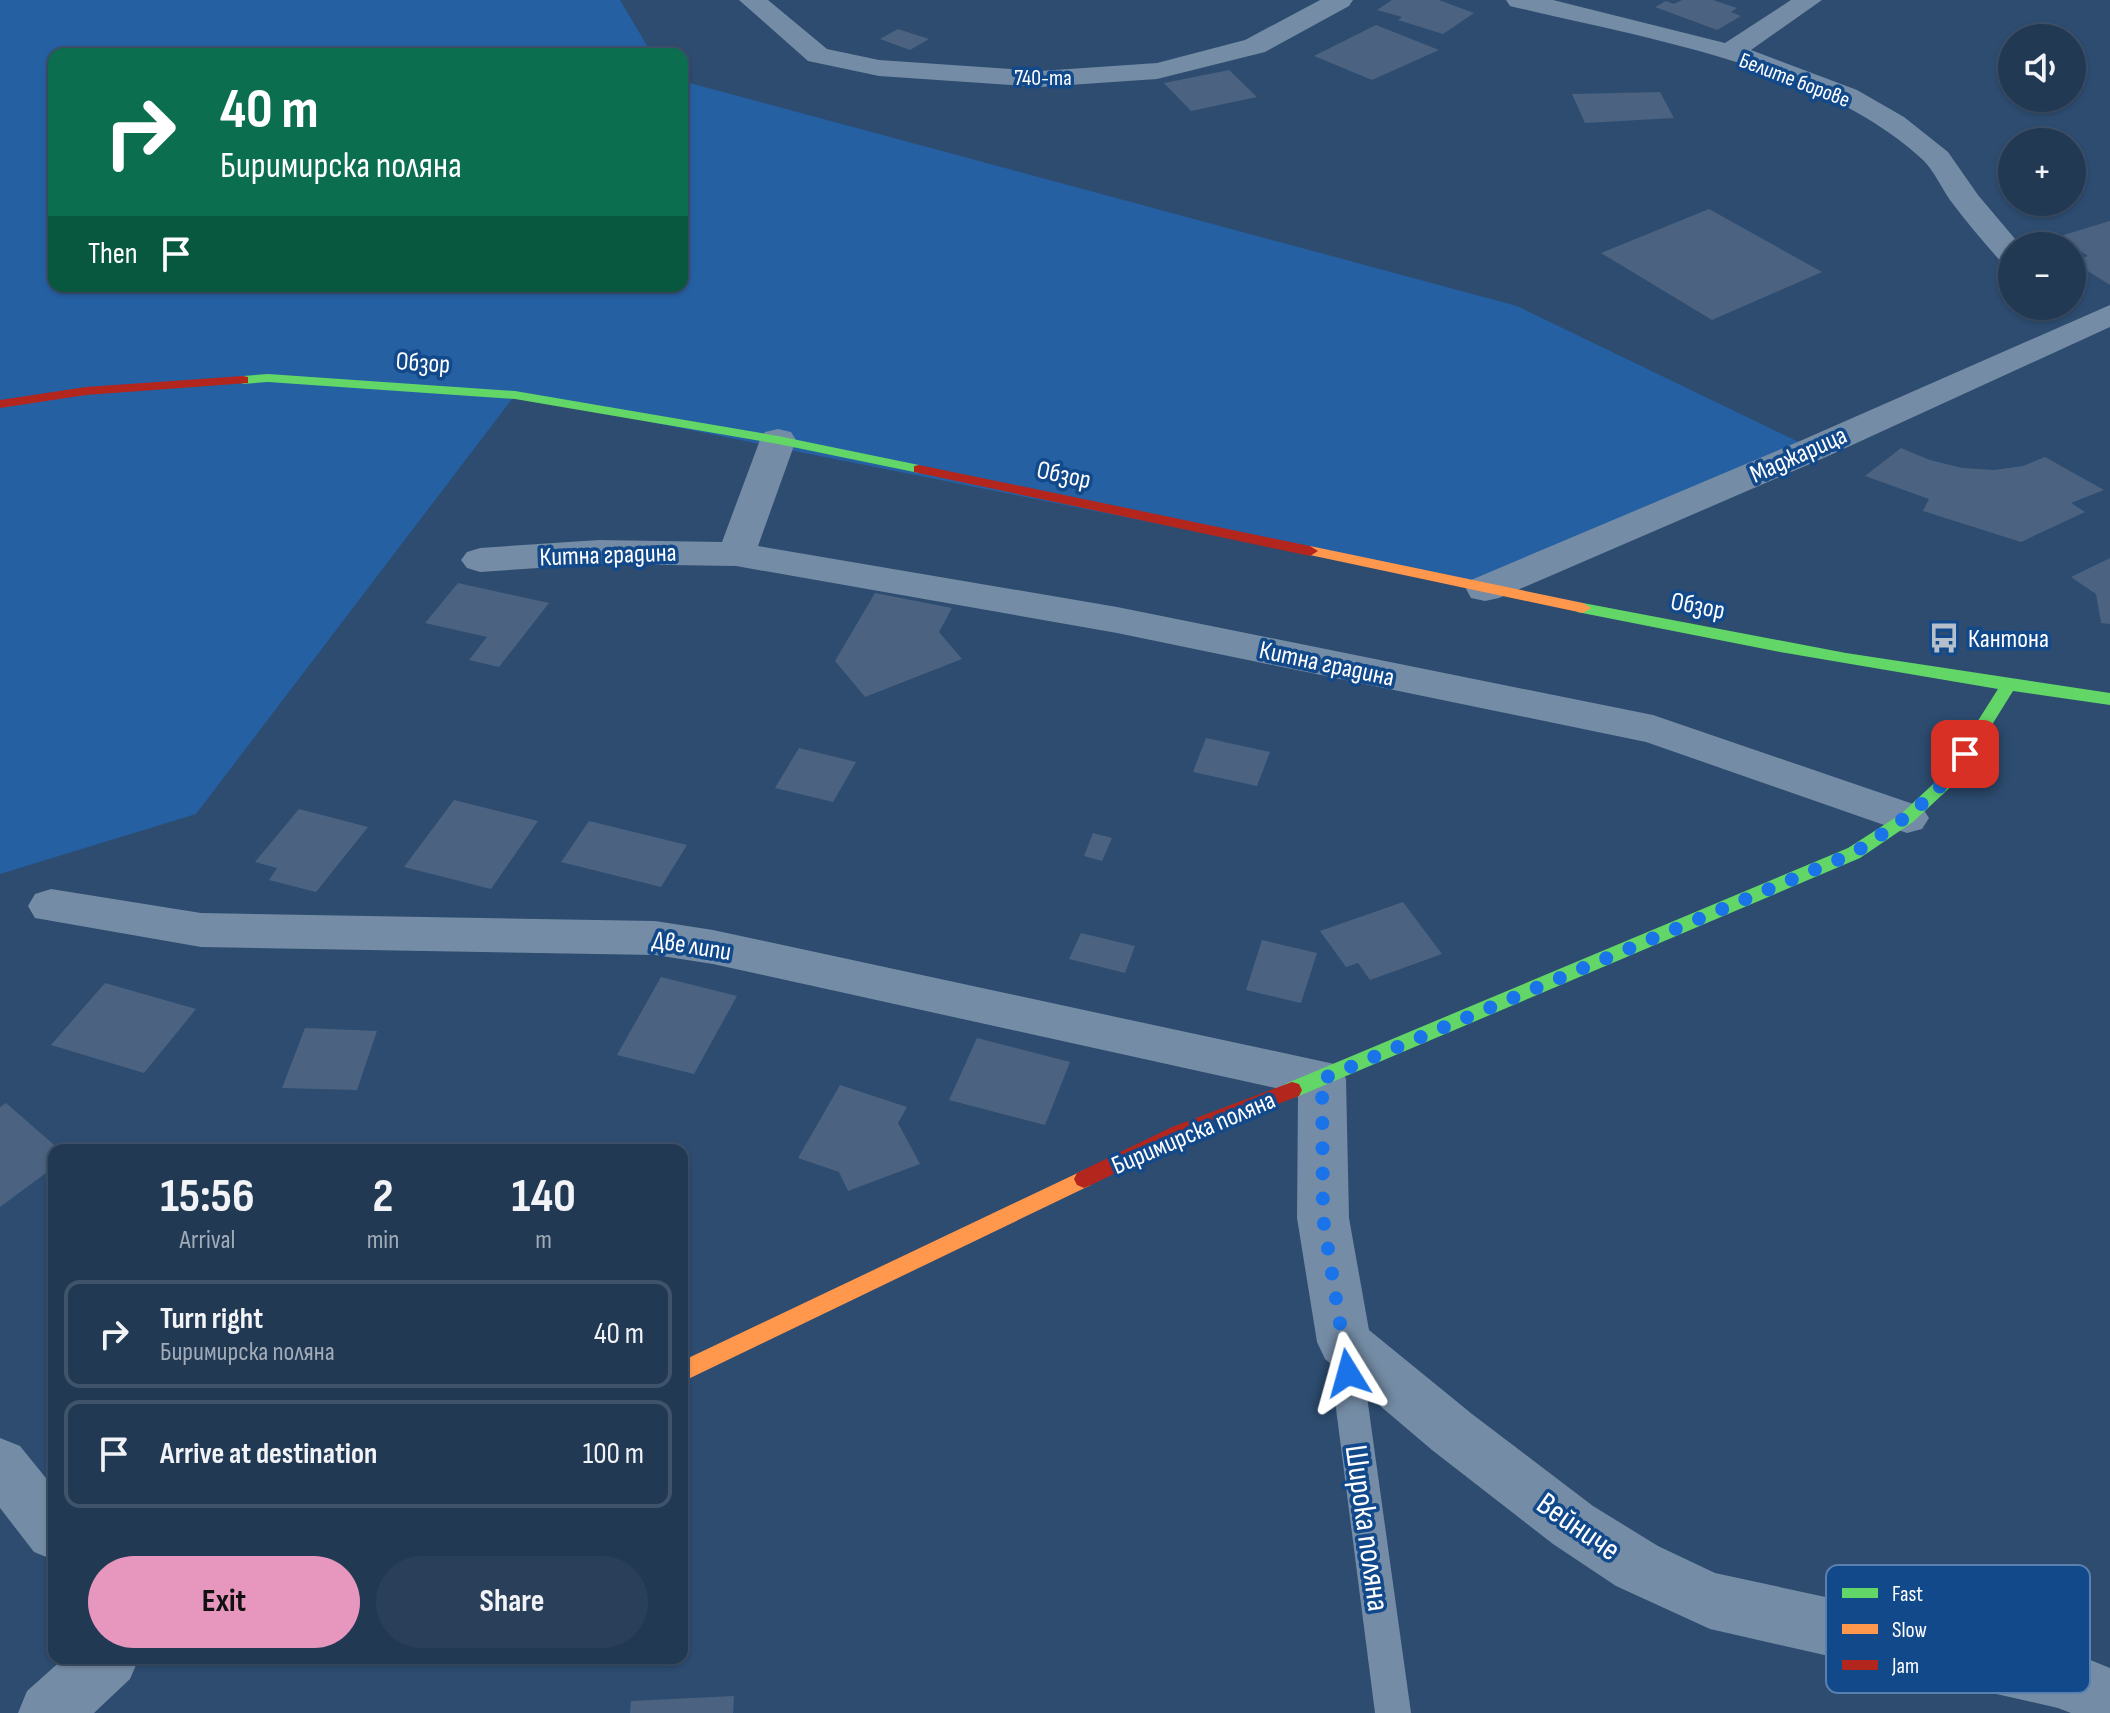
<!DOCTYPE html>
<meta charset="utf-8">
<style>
:root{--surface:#223954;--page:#2a405a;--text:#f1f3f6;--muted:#a2acb8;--line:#3f536b;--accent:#e797bd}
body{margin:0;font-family:"Sofia Sans Condensed",sans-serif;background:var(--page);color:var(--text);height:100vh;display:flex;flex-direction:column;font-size:30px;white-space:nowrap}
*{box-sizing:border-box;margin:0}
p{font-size:26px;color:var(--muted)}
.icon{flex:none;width:44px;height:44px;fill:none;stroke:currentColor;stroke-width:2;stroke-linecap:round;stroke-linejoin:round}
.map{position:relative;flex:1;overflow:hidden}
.sheet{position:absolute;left:48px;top:1144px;width:640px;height:520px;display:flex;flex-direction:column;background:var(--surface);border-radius:16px;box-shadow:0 2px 6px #0004,0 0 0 2px var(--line)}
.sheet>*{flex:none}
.guide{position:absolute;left:48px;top:48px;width:640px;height:244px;border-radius:16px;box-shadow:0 2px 6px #0004,0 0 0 2px var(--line);background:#0b6e4f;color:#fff;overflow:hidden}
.tools{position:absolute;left:1998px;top:24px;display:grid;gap:16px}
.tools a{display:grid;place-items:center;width:88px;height:88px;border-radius:50%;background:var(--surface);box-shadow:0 2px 6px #0004,0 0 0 2px var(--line);font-size:40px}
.pin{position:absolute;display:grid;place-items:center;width:68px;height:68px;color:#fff;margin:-34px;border-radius:16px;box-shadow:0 4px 12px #0006}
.me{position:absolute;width:88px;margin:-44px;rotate:352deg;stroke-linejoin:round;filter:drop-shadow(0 0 6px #0008)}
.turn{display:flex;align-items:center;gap:28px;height:168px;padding:0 40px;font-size:36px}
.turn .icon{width:104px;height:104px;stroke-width:2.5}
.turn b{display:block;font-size:56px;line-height:68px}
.then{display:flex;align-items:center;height:76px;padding:0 40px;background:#0003;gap:16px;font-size:30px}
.eta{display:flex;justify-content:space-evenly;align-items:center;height:136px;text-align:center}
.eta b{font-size:48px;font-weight:700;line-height:56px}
.cta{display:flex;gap:16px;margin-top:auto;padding:16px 40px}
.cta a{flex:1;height:92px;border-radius:48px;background:var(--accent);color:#111;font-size:32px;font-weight:700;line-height:92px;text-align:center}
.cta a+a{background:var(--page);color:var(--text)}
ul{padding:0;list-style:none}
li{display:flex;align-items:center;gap:24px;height:108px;margin:0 16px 12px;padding:0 24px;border:4px solid var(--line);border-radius:16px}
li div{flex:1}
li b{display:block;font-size:30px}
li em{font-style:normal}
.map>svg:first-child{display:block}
.green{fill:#2560a3}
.building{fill:#4b6380}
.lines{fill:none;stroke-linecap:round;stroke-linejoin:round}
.lane{fill:#748ca5;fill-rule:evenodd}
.street{fill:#748ca5;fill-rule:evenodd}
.fast{fill:#63d668;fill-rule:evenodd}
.slow{fill:#ff974d;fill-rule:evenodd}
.jam{fill:#b3261e;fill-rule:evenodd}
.route{stroke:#1a73e8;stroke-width:14;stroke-dasharray:0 25.2}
.labels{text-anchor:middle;stroke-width:7;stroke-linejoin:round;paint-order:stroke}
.far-street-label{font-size:22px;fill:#fff;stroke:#12498b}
.street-label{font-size:26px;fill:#fff;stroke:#12498b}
.poi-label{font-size:26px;fill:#fff;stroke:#12498b;text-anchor:start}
.near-street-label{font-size:32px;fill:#fff;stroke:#12498b}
.key{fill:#12498b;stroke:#5980ae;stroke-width:2}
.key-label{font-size:22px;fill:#fff}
</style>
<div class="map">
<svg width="2110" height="1713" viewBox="0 0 2110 1713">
<rect width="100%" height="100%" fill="#2d4c70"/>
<path class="green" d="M0 0H620L652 54H54V286H682V81L1517 306 1813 449 1485 589 515 395 196 814 0 874Z"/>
<path class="building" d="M1392 0H1439L1474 13 1443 34 1398 20 1402 17 1377 10Z
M1682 0H1713L1737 8 1731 12 1741 16 1717 30 1655 7 1666 1 1674 4Z
M1376 25 1439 50 1372 80 1314 56Z
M898 29 929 39 910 50 880 39Z
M1229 70 1257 97 1191 111 1164 83Z
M1660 92 1674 118 1585 123 1572 94Z
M1709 209 1822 272 1712 320 1601 253Z
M2110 221V285L2072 261 2088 256 2057 237Z
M1901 448 1930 460 1962 468 1994 470 2023 466 2045 457 2104 490 2071 503 2085 512 2021 542 1923 511 1929 499 1865 476Z
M2110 558V624L2101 623 2096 594 2071 577Z
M458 583 549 603 499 667 469 660 487 637 425 623Z
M875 593 952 608 939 632 962 659 865 697 835 661Z
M1206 738 1270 752 1257 786 1193 772Z
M799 748 856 762 833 802 775 788Z
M454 800 538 821 491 889 404 867Z
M299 809 368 827 316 892 269 880 277 868 255 862Z
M589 821 687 845 661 887 561 862Z
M1093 833 1112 838 1102 861 1084 856Z
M1403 902 1442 954 1370 980 1358 963 1346 967 1320 931Z
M1081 933 1135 946 1125 973 1069 959Z
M1262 940 1317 953 1301 1003 1246 990Z
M661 977 737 996 694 1074 617 1055Z
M105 983 196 1009 144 1073 51 1045Z
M305 1028 377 1031 357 1090 282 1088Z
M977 1038 1070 1062 1045 1125 949 1100Z
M840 1085 907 1107 898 1123 920 1164 848 1191 839 1172 798 1158Z
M6 1103 60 1150H54V1167L0 1207V1107Z
M734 1696 733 1713H630L631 1701Z"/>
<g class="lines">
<path class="lane" d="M1344 1332 1355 1336 1360 1346 1411 1713H1375L1328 1346 1333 1336Z"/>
<path class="street" d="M739 0H768L827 49 879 60 1040 71 1157 63 1245 40 1320 0H1353L1349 6 1265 52 1157 79 1040 87 879 76 808 61Z
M1506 0H1553L1725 43 1791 0H1822L1751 50 1857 90 1904 117 1948 152 1978 195 2021 246H2012V265L2001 262C1984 242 1966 222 1950 200 1941 187 1934 171 1923 160 1821 65 1641 38 1510 6Z
M2110 305V327L1826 457 1499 598 1485 601 1471 598 1466 589 1471 580 1800 441Z
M778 429 791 432 796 440 758 546 1117 607 1653 715 1922 807 1929 818 1922 829 1907 833 1646 742 1117 633 736 566 599 564 480 572 467 568 461 560 467 552 480 548 599 540 722 542 760 440 765 432Z
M51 889 201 913 655 921 713 930 1339 1065 1346 1079 1349 1218 1369 1330 1472 1414 1593 1506 1658 1546 1715 1573 2061 1648 2110 1668V1713H2071L2058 1708 1710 1629 1616 1586 1553 1544 1432 1450 1325 1359 1317 1342 1297 1218 1298 1093 713 964 655 955 201 947 35 918 28 906 35 894Z
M0 1438 20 1446 54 1488V1560L34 1552 0 1508Z
M64 1658H139L130 1679 94 1713H18L27 1691Z"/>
<path class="fast" d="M268 374 515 391 778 436 919 465 926 469 919 473 778 444 515 399 268 382 243 384 236 380 243 376Z
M1583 603 1846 653 2110 693V705L2013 691 1957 781 1913 822 1860 858 1299 1096 1292 1098 1285 1096 1282 1090 1285 1084 1848 848 1901 814 1945 773 1998 689 1780 652 1577 612 1575 608 1577 604Z"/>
<path class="slow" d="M1310 546 1583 603 1591 608 1583 613 1305 554 1302 551 1305 548Z
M1084 1170 1091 1173 1094 1179 1091 1185 682 1382V1361Z"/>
<path class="jam" d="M243 376 248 377V383L86 395 0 408V400L86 387Z
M919 465 1310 546 1318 551 1310 556 914 472V466Z
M1292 1082 1299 1084 1302 1090 1299 1096 1186 1139 1091 1185 1084 1188 1077 1185 1074 1179 1077 1173 1172 1127Z"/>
</g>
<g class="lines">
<path class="route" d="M1348 1373 1323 1218 1322 1079 1854 853C1896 825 1938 798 1965 754"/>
</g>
<defs>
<g id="bus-bare" transform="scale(2.4)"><path d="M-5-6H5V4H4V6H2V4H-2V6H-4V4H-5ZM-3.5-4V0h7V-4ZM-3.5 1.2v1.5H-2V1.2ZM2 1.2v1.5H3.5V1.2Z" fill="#b6c0cd" stroke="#12498b" stroke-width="2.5" paint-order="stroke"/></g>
</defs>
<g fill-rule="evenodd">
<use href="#bus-bare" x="1944" y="638"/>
</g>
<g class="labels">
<g class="far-street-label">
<text x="1043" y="85">740-та</text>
<text transform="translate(1795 79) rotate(21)" y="8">Белите борове</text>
</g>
<g class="street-label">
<text transform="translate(423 362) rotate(4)" y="9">Обзор</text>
<text transform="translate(1798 454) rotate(-24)" y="9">Маджарица</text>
<text transform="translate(1064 474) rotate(12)" y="9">Обзор</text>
<text transform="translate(608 554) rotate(-2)" y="9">Китна градина</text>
<text transform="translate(1698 605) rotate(11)" y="9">Обзор</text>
<text transform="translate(1327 663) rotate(12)" y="9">Китна градина</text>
<text transform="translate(692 945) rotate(9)" y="9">Две липи</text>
<text transform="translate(1193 1132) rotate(-23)" y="9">Биримирска поляна</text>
</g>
<g class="poi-label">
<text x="1968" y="647">Кантона</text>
</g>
<g class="near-street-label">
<text transform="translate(1579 1526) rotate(35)" y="11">Вейниче</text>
<text transform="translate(1368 1528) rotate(82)" y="11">Широка поляна</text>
</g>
</g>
<rect x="1826" y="1565" width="264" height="128" rx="12" class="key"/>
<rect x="1842" y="1588" width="36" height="10" fill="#63d668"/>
<rect x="1842" y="1624" width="36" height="10" fill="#ff974d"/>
<rect x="1842" y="1660" width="36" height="10" fill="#b3261e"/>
<g class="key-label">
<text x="1892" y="1601">Fast</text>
<text x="1892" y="1637">Slow</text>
<text x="1892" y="1673">Jam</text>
</g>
</svg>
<div class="tools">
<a><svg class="icon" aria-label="sound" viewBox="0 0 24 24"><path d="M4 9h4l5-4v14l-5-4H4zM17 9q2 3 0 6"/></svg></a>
<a>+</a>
<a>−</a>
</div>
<div class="pin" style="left:1965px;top:754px;background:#d93025"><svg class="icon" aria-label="arrive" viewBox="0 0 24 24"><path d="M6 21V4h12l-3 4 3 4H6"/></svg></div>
<svg class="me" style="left:1348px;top:1373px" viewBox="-20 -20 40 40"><path d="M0-17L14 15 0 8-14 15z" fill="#1a73e8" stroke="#fff" stroke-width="4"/></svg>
<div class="guide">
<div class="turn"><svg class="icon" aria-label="right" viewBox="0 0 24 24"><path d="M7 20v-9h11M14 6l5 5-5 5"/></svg><div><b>40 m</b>Биримирска поляна</div></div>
<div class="then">Then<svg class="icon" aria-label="arrive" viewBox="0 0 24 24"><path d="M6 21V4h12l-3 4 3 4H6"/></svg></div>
</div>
<section class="sheet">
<div class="eta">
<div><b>15:56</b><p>Arrival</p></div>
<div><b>2</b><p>min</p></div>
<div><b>140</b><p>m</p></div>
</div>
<ul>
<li><svg class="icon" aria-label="right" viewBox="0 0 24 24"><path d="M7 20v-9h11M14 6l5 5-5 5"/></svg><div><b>Turn right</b><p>Биримирска поляна</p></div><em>40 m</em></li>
<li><svg class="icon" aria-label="arrive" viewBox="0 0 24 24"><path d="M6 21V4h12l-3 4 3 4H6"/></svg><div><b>Arrive at destination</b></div><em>100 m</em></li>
</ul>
<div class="cta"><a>Exit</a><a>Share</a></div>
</section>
</div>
